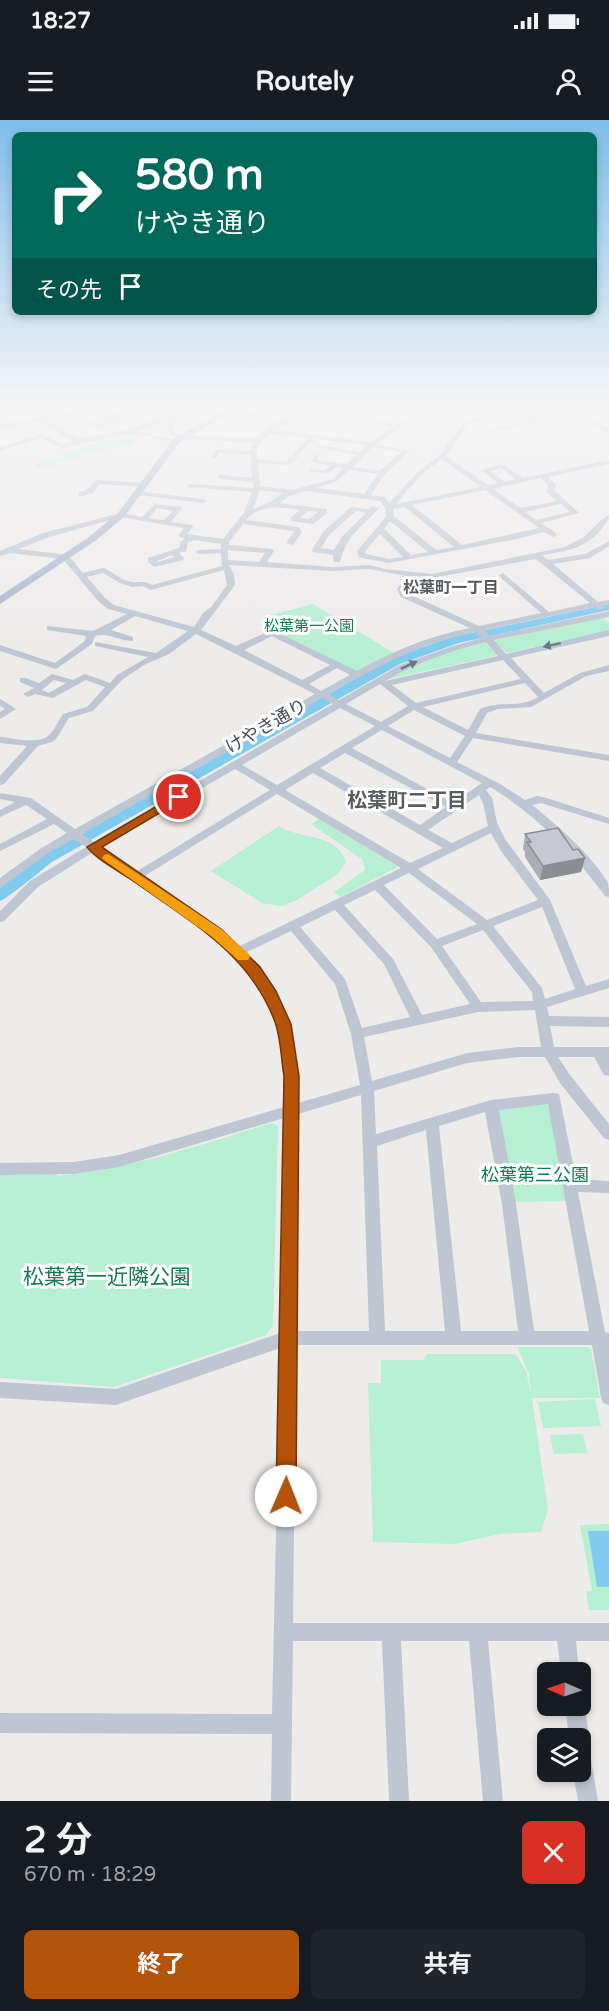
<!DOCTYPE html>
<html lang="ja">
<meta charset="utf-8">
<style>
:root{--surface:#171b24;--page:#20242c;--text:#f1f3f6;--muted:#9ea1a6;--accent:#b45309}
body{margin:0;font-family:"Varela Round","Noto Sans JP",sans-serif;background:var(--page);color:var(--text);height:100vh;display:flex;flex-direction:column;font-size:22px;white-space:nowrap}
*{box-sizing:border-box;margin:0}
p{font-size:20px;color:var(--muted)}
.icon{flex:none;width:33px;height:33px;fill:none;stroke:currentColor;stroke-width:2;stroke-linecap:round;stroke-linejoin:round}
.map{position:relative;height:1681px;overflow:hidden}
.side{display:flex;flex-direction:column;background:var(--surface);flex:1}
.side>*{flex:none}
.banner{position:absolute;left:12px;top:12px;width:585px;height:183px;border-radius:9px;box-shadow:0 3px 9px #0003;background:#00695c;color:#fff;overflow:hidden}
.needle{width:39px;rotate:272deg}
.tools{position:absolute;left:537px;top:1542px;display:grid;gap:12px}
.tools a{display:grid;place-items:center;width:54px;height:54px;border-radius:9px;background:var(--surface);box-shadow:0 3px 9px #0003;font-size:30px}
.pin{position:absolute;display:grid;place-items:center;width:51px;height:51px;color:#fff;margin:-26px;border:3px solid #fff;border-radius:50%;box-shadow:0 2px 6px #0007}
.me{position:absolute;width:66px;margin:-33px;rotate:1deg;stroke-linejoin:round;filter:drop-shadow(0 0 4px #0008)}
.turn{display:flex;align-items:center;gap:21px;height:126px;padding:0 24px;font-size:27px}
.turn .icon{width:78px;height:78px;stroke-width:2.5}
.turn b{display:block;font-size:42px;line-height:51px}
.then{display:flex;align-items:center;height:57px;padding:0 24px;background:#0003;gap:12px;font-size:22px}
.round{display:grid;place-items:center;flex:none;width:63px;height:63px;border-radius:9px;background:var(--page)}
.headline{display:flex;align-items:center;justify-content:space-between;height:102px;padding:0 24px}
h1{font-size:36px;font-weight:700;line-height:45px}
.action{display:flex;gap:12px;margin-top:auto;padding:12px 24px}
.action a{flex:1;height:69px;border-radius:9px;background:var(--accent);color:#fff;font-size:24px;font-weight:700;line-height:69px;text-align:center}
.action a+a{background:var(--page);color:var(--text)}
.status{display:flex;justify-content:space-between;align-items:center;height:42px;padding:0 30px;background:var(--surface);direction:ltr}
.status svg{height:16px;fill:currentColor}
header{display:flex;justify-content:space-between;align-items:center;height:78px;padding:0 24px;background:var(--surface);font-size:27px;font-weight:700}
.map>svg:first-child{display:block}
.green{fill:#b6efd2}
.water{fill:#81cbee}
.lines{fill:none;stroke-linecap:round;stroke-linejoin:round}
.river{fill:#81cbee;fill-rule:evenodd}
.minor{fill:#bdc6d2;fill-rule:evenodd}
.major{fill:#a9b7cc;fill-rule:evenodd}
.wall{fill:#abadb5}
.shaded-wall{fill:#8b8d93}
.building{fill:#c7c9d2;stroke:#8b8d93;stroke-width:1.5}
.oneway{fill:#6e7783}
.route{fill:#b45309;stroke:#753606;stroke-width:1.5}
.slow{fill:#f59e0b}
.labels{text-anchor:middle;stroke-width:6;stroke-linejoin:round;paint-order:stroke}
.far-park-label{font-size:15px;fill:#137b52;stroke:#fff}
.far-neighbourhood-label{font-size:16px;font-weight:bold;fill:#585b60;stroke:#fff}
.street-label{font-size:18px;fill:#434c59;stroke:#fff}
.park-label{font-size:18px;fill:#137b52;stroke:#fff}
.neighbourhood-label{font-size:20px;font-weight:bold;fill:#585b60;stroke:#fff}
.near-park-label{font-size:21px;fill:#137b52;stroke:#fff}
</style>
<div class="status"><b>18:27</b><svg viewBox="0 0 49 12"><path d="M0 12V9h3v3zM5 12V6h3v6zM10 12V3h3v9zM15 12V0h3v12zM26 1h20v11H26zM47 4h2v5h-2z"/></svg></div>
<header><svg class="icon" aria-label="menu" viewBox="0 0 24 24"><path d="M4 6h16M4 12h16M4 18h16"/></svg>Routely<svg class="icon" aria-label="person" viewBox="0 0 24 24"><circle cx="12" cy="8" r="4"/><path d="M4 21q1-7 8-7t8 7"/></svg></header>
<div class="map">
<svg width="609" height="1681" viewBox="0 0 609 1681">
<rect width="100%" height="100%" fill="#eeebeb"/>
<path class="green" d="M115 315 134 321 135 324 94 331 41 349 34 345Z
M313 484 394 533 356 553 264 507 272 503 267 496Z
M602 497 609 502V511L507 533 493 521Z
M485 522 499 535 385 560 426 539Z
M319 699 398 747 340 777 334 772 365 750 363 740 311 704Z
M279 706C302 721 335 711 346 742L338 754 295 781 282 786 262 783 211 751Z
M546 984 549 986 567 1081 513 1082 499 990 502 988Z
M272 1003 278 1006 273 1206 266 1215 114 1267 0 1258V1052H57V1056C133 1048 200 1025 272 1003Z
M517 1227H587L591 1229 600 1278H532L548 1390 541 1412 500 1414 454 1424 373 1422 368 1263H381V1240H423L427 1234H515L526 1251 531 1273 529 1254Z
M595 1279 601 1306 543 1308 538 1282Z
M583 1314 587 1333 554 1334 550 1315Z
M609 1404V1490H589L586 1471H592L580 1405Z"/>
<path class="water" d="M588 1411H609V1467H597Z"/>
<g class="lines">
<path class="river" d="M609 484V490L459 523 400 544 52 742C43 749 7 779 0 781V766L3 763 42 736 392 538 452 517Z"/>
<path class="minor" d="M104 286H116L80 294 97 304 150 291 144 288 106 300 103 298C118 289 144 280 159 292L96 308 73 295 47 300 79 319 130 309 172 293 175 286H181L173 312 183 315 256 318 273 304 234 290 231 292 215 286 231 288 236 287 278 302 306 286H313L275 310 311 314 314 313 317 315 370 322 394 307 375 301V299L398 304C414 293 432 286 452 286L418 296 376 324 409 331 385 354 371 375 385 377 389 383 418 352 440 335 464 302 483 296 485 297V299L468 304 446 336 488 365 498 363 481 350 502 344 523 358 609 340V344L548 357 556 364 555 371 579 393 541 403 556 413 557 415 553 417 544 412 512 420 389 443 362 438 358 436 357 431 386 397 385 388 380 381 306 371 290 376 279 383 327 389V393L313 404 291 401V397L300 390C282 387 259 384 246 400L298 407 302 412 293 425 286 423 294 412 293 411 243 404 229 422V425L273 429 274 431 267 442 333 447 369 445 385 449 432 454 565 427 584 417 601 400 609 395C609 401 606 402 603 407 588 428 565 432 542 435L548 440 585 434 609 421V426L590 438 553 444 598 482 609 480V484L602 486 604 488 600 490 594 487 484 510 490 516 609 491V497L494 520 506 534 609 510V516L511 538 544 573 580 553 609 545V551L586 556 531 587 498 589 487 593 476 613 609 635V641L473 618 457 642 500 664 525 680 537 676 543 677 609 698V704L541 683 532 685C555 703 594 737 608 763 609 767 609 772 609 777L605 776C573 732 538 697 492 668L490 667 486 670 492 678 497 703 505 719 550 780 586 866 609 859V868L547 887 549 896 609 897V907L550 906 554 927H609V956L604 955 594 937H558L570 955 609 1004V1020L604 1018 560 963 545 937H519L467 943 374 971 376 1014 491 980 554 973 559 974 576 1059 609 1061V1073L578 1072 605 1212 609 1213V1285L603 1283 601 1277 592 1225H296L293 1503H609V1521H576L579 1552H561L557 1521H488L503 1681H483L469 1521H401L409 1681H389L382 1521H293L291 1681H271L272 1614 0 1613V1593L272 1594 280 1228 116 1285 0 1278V1262L116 1269 280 1213 284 998 119 1047 74 1054 0 1055V1043L74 1042 119 1035 284 987C284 959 285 931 277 905 252 826 156 777 93 732L38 767 4 801 0 802V791L30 761 86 727 74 719 48 733 0 768V758L40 729 67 713 54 704 0 731V724L47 699 26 685 0 697V690L15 682 0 679V673L31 678 75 709 315 574 196 514 169 534 144 545 123 559 93 591 69 598 56 619 52 622 38 626 4 664 0 665V656L27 626 0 623V617C12 618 40 625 49 615 55 610 58 601 63 594L87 587 105 567 86 560 53 578 35 574 28 577 23 574 34 568 20 562V558H26L39 563 52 554 73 560 85 554 110 563 117 555 148 537 95 526V522L156 533 188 511 135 496 111 510 133 517V521C119 521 109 512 95 516L92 524 56 549 0 531V525L55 543 85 521 86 516 47 510V506L93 511 127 494 108 489 99 482 63 439 10 433 0 436V431L43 413 121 393 142 397 155 384 181 387 182 389 171 402 192 405 193 407 187 414 223 419 244 393 252 372 188 367V365L190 364 253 368V362L220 359 217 357 220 355 252 358 250 335 219 333 216 338 211 337 217 329 250 331 253 322 182 319 166 313 171 298 137 311 178 321V323L131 313 62 328 41 318 0 331V327L41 314 62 324 73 321 40 301 0 309V305ZM270 313 308 318 286 342 257 339C256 326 261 320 270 313ZM314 319 366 325 360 332 318 325V327L356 335 347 344 318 340V335H314L312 342 330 346 325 350 309 349V351L327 354 337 347 343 348 333 359 292 370 260 366 258 343 290 345ZM372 327 401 332 380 351 353 347ZM442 339 481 367 396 384 422 354ZM501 348 516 359 505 362 490 351ZM349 350 378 354 364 374 316 368 337 361ZM541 358 548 365 547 372 557 381 521 388 492 369ZM260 370 283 373 270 382 253 389ZM485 370 539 408 462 425 412 385ZM561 384 570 392 536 400 525 392ZM405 387 454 427 436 430 394 396 393 389ZM157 388 173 391 164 400 149 398ZM308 391 318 392 309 399 300 398ZM121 397 184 408 178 416 185 419 181 421 179 428 148 438V442L154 447 183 440 184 438 179 433 186 431 188 422 195 420 221 424V429L199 430 195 432 199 434 221 433 222 446 152 465C144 460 141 463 132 462 122 461 113 452 104 448L83 453 68 435 19 429 49 417ZM390 401 428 432 411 435 384 409ZM380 414 403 437 389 439 366 434 365 431ZM228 430 265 433 259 442 228 440ZM172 435 174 437 158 442 157 441ZM536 439 590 483 549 492 503 453 499 455 500 457 541 493 479 506 407 473 405 469 413 456 432 458ZM229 445 333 451 369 449 406 456 397 469 401 477 470 508C429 516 393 531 357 551L272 510 236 526 201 510 235 465 234 454ZM224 450 227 465 212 486 203 493 194 507 114 485 105 478 87 457 103 453 120 463 132 467 143 466 151 470ZM476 512 482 518 450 527 400 545 339 580 328 574C379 546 418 524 476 512ZM272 516 330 545 302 560 244 530ZM486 522 498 536 385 561C416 543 450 531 486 522ZM503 540 521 559 416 583 392 565ZM337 548 350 555 321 571 309 564ZM54 560 66 563 49 573 42 570ZM525 563 538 577C521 589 499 580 480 589L468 610 423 587ZM380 564 408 586 381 602 346 584ZM322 578 333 584 94 722 82 714ZM340 588 375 606 277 665 242 645ZM414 590 465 616 450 638 388 606ZM382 610 482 663 453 683 352 628ZM345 633 446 687 420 705 320 648ZM235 649 270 670 136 752 101 727ZM313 653 443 728 410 743 285 670ZM277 674 401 748 238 827 208 801 143 757ZM479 675 483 683 488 706 452 723 428 710ZM491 713 501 731 538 780 487 800 418 749ZM409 753 477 804 437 819 384 765ZM375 770 431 827 470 884 422 895 393 839 344 785ZM542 787 575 869 545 879 542 868 493 806ZM335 790 384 844 410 897 362 908 345 859 300 807ZM483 810 532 872 533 881 481 882 442 826ZM291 811 335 864 351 914 360 965 298 983C298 920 289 880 245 833ZM535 890 541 927H519L467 933 372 961 364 917 478 892ZM361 975 369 1211H296L298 994ZM548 984 589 1211H534L516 1084 499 990ZM485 992 502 1084 518 1211H461L439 1006ZM426 1010 445 1211H385L377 1026Z
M332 286H341L357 290 361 288 358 286 370 287 358 294Z
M508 286H515L541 302 488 312V310L532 301Z
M561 286H568L609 309V314Z
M97 360 144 363 148 365 144 367 99 364 93 373 79 377V373L87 369Z
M135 371 203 379 207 381 203 383 138 375 134 373Z
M372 386 379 388C361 409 348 412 340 442H334L333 435 313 432 312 430 323 412 351 387 369 389ZM356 391 366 393 342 417 334 430 321 428 329 415Z
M0 579 16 589 0 599V592L5 589 0 586Z
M580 1578 585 1586 589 1618 588 1622 598 1681H578L573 1652H580V1618H569L565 1586H580Z"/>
<path class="major" d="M234 286H244L180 322 124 397 95 421 0 484V476L89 417 118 393 174 318Z"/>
</g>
<path class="wall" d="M525 714 573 730 585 738 581 752 540 760 525 737V732L523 729Z"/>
<path class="shaded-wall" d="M585 738 581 752 540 760 543 746Z"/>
<path class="building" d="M558 708 573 730 578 729 585 738 543 746 527 722H531L525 714Z"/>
<defs><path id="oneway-solid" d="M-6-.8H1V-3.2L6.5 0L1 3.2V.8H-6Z" transform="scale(1.5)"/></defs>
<g class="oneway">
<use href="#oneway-solid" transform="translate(552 525) rotate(168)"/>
<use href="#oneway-solid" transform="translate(409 545) rotate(-25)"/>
</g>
<linearGradient id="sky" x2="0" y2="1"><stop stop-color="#7fbdea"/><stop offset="0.55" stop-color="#f7f6f6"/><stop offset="1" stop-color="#f7f6f6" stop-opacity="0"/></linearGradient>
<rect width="609" height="521" fill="url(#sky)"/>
<path class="route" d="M179 673 183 674V679L102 727 221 809 260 847 276 871 291 904 299 956 296 1376 293 1383 286 1386 279 1383 276 1376 284 956C281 939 281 918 275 902 250 835 194 804 139 765 123 753 99 742 87 727Z"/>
<path class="slow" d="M108 734 221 809 248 833 250 837 248 840H238L211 816 104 740 102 738 104 735Z"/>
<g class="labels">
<g class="far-park-label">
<text x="309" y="511">松葉第一公園</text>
</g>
<g class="far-neighbourhood-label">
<text x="451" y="473">松葉町一丁目</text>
</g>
<g class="street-label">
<text transform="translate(266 606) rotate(-30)" y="6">けやき通り</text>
</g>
<g class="park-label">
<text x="535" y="1061">松葉第三公園</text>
</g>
<g class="neighbourhood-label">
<text x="407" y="687">松葉町二丁目</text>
</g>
<g class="near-park-label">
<text x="107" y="1164">松葉第一近隣公園</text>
</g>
</g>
</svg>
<div class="tools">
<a><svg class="needle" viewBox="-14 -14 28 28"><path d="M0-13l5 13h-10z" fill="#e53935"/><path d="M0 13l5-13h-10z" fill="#9ea1a6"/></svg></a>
<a><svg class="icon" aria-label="layers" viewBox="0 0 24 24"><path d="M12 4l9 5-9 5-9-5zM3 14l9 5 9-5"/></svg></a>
</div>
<div class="pin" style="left:179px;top:677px;background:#d93025"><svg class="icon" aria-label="arrive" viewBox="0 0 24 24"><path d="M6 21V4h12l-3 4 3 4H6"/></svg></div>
<svg class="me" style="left:286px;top:1376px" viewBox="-20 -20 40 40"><circle r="19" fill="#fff"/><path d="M0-13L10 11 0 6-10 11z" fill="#b45309"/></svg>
<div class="banner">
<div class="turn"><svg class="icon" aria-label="right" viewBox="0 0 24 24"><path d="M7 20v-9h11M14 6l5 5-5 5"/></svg><div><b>580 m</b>けやき通り</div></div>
<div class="then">その先<svg class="icon" aria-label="arrive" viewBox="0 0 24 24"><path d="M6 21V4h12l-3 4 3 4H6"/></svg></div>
</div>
</div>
<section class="side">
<div class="headline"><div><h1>2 分</h1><p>670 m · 18:29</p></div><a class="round" style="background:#d93025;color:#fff"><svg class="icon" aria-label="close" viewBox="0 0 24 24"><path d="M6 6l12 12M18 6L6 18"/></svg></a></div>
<div class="action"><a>終了</a><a>共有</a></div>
</section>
